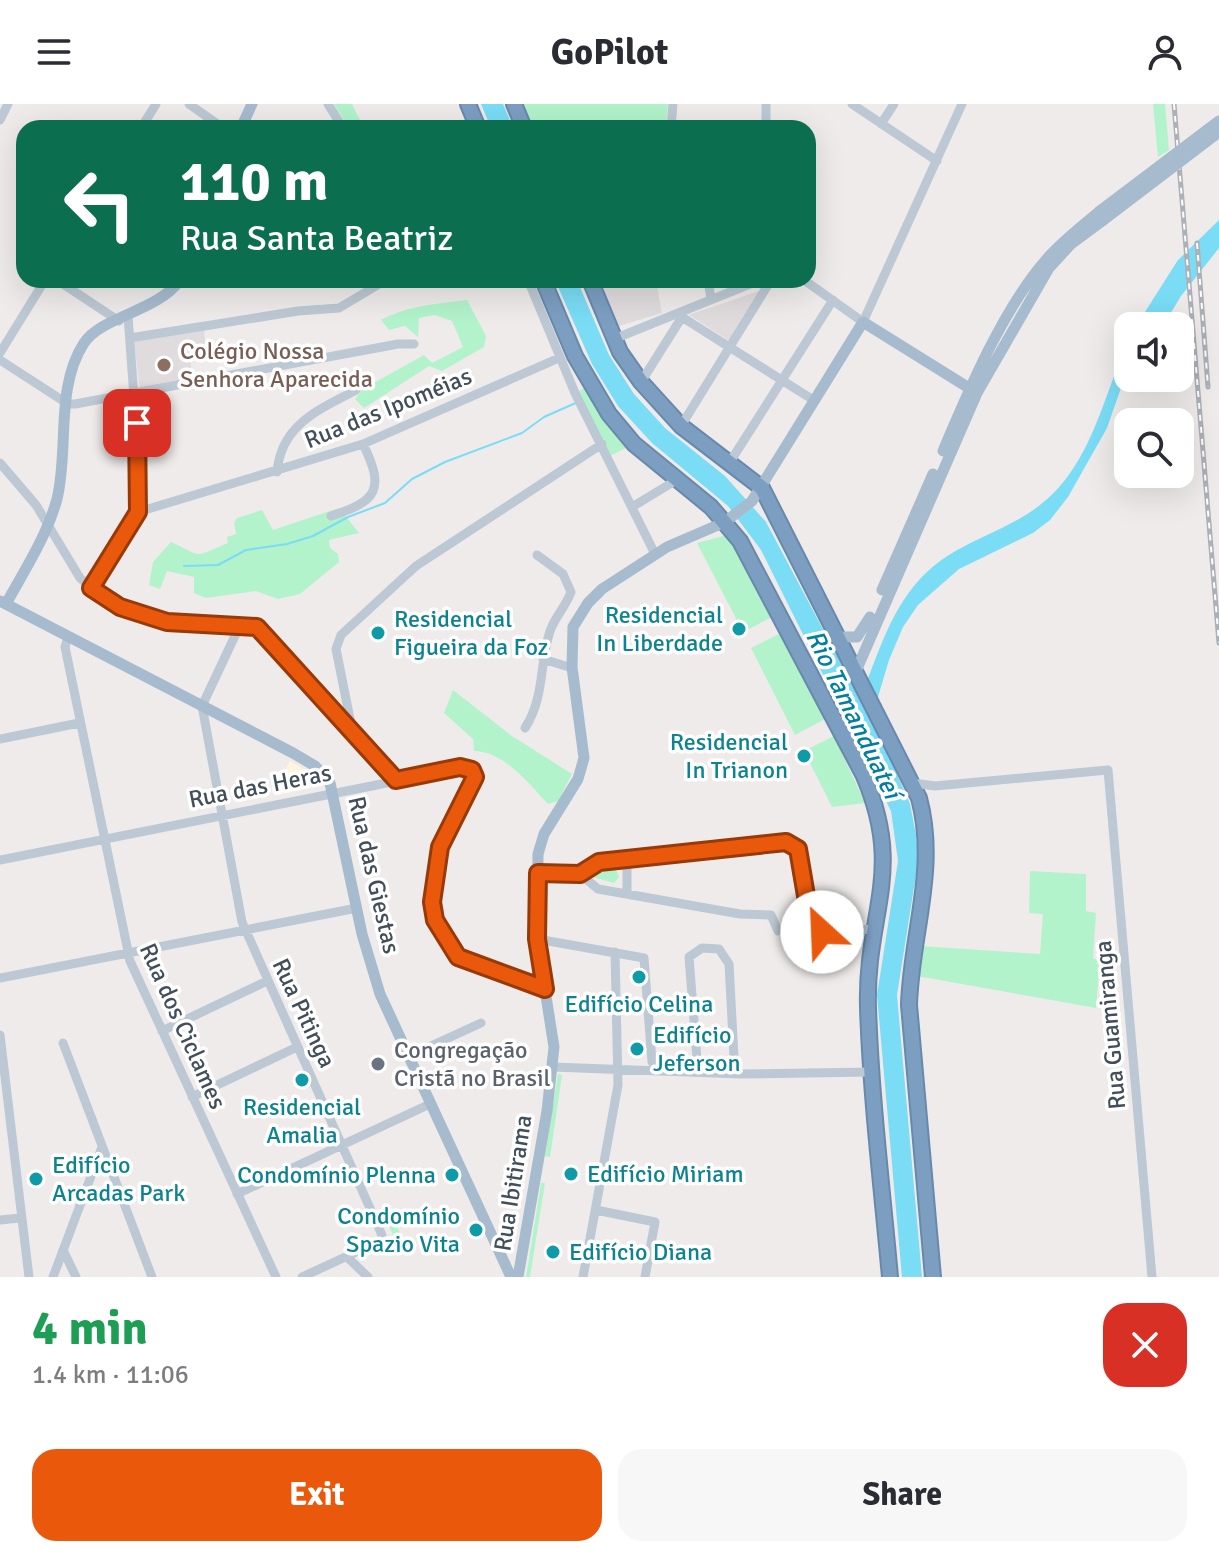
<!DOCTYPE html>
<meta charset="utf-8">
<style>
:root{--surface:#fff;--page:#f7f7f7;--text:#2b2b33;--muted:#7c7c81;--accent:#ea580c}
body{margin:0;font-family:Signika,sans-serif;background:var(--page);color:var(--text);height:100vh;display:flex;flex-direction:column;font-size:30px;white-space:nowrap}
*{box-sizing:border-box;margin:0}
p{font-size:26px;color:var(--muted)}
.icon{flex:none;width:44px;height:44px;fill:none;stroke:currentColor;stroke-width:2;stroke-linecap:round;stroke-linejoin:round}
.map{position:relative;height:1173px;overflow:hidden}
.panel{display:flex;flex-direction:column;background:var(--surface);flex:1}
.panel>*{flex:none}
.banner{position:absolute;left:16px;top:16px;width:800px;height:168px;border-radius:24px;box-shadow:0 8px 32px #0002;background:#0b6e4f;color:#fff;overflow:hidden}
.controls{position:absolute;left:1114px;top:208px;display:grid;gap:16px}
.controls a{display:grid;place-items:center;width:80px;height:80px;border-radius:16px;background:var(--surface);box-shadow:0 8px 32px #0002;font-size:40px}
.pin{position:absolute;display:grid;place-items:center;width:68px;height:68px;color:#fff;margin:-34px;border-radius:16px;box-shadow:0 4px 12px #0006}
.me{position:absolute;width:88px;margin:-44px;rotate:335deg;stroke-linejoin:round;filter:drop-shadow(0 0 6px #0008)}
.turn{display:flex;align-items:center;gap:28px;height:168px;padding:0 32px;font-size:36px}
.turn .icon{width:104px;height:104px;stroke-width:2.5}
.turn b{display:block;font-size:56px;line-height:68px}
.round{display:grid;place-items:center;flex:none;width:84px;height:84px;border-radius:24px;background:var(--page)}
.headline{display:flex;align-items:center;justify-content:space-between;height:136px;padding:0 32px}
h1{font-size:48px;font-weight:800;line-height:60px;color:#1e9e55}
.cta{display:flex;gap:16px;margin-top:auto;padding:16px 32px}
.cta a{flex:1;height:92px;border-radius:24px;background:var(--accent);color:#fff;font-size:32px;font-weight:800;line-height:92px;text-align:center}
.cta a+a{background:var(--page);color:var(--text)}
header{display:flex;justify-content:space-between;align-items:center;height:104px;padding:0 32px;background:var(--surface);font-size:36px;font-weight:800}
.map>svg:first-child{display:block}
.commercial{fill:#fef5e0}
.education{fill:#e0dcdd}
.green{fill:#b2f3cb}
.water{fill:#7adcf5}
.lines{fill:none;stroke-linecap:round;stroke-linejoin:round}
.stream{stroke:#7adcf5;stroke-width:2}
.highway-casing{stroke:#6889ac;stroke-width:18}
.minor{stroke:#bcc8d3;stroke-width:9}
.major{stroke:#a7bbce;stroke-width:11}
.highway{stroke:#7c9ec1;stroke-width:14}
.rail-casing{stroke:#acb0b7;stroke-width:5}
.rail{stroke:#fff;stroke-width:2;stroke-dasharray:6;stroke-linecap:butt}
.major-bridge{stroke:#a7bbce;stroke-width:11}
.route-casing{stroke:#983908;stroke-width:20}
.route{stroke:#ea580c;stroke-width:14}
.education-dot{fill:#8d6e63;stroke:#fff;stroke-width:3}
.culture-dot{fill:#0f9aa8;stroke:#fff;stroke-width:3}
.worship-dot{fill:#6b7280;stroke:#fff;stroke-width:3}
.labels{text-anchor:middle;stroke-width:7;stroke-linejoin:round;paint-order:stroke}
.education-label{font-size:24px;fill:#785e54;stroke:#fff;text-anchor:start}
.street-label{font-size:24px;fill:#424f5a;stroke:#fff}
.culture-label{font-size:24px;fill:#0d838f;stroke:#fff;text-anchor:start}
.worship-label{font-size:24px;fill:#5b616d;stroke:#fff;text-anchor:start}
.water-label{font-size:26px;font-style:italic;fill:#027f9f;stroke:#fff}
</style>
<header><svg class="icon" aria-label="menu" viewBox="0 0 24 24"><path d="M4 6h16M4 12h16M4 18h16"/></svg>GoPilot<svg class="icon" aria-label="person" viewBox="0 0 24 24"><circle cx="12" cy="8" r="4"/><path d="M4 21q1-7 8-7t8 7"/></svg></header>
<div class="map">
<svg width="1219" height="1173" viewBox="0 0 1219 1173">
<rect width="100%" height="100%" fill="#efebeb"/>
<path class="commercial" d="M290 657 309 668 323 681 278 691 274 673 281 674Z"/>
<path class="education" d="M595 176H656L662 209 619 222 611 218Z
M765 185 731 238 689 211Z
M204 226 206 247 190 250 192 274 140 286 134 238Z"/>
<path class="green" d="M334 0H352L364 24H349Z
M520 0H668L666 24H531Z
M1153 0H1165L1169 46 1158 53Z
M467 196 486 232 484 243 442 267 429 262 364 304 355 295 363 285 424 251 432 259 463 243 452 217 435 211 419 214 418 233 405 222 389 226 381 216C409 201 436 200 467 196Z
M590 281 634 340 608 353 575 289Z
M339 404 359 429 329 436 330 444 338 450 339 458 300 490 278 495 256 487 206 494 194 489V473L167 467 160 485 149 481 153 458 171 438C204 453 192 454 228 439L227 433 236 430 234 419 237 414 262 406 273 426Z
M727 431 772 513 743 528 697 439Z
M781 529 825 615 795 631 751 544Z
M453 586 512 632 572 670 558 697 548 700C528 679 505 648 474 647L473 635 444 609Z
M834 632 865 699 832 703 804 647Z
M616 766 619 773 614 779 593 773 596 767Z
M1030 767 1086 770V807L1096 809 1093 854 1100 857 1096 904 917 872 920 842 1040 850 1043 810 1029 809Z
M558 970 562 971 550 1053 545 1052Z
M541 1079H545L530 1173H526Z
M388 1105 406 1141 403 1143 396 1137 382 1108Z"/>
<path class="water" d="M481 0H503L513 24H491Z
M1219 116V144L1181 192 1163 222H1136L1178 156Z
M555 176H577L609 251 634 290 665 324 725 372 766 418 860 595C878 551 891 501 928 467 972 427 1028 427 1068 372 1097 333 1108 281 1128 238V264L1107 324 1068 393 1050 416 1033 429 959 465 918 501 903 523 889 556 872 613 910 700 916 731 918 758 897 891 922 1173H902L877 891 898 757 891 707 761 446 728 402 652 339 618 302 592 260Z"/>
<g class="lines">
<path class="stream" d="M184 462 218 461 246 446 287 440 313 432 348 413 385 399 412 375 445 358 522 329 544 313 578 298"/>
<g class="highway-casing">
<path id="highway" d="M468 0 478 24
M514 0 524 24
M543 176 575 252 609 310 634 340 711 403 740 437 863 670C906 768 865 809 868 904 871 994 882 1084 890 1173
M590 176 620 248 641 278 681 322 762 384 919 694C938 765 911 830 909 901L933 1173"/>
</g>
<path class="minor" d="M189 0 223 24
M328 0 343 24
M852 0 937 57
M0 16 8 0
M881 20 894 0
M141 24 156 0
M671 24 673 0
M766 24V0
M57 176 119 217
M528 176 575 289 655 450
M708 176 711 195
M804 176 863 218 962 0
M677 210 815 297
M130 234 298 207 339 204 386 176
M614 235 760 176
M0 249 45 176
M0 256 68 300H75L398 240H414
M641 278 682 213
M681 322 771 176
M730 358 833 196
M0 359 36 401 80 474 104 494 167 518 257 523 396 676
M277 368C281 321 318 306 356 286
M632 403 678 375
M138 408 363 340 559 254
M331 412C378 397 385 385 363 340
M91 484 138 408 140 375 128 212
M241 519 202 602 242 818 382 1131 380 1137 302 1173
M68 533 65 543 130 857 276 1173
M543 555 572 564
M351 620 336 545 341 531 416 462 602 340
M525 624C545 593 539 561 550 527 555 513 566 502 571 488L563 470 537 451
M0 635 79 619
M913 679 935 682 1108 666 1152 1173
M627 755V790
M0 756 467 663 472 666 475 673C450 720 414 779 443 831 447 839 450 847 457 852 478 867 520 876 545 885
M538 769 580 770 599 758 786 738 796 742 800 750 813 824 822 828 875 825
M580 770 598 785 740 810 771 811 778 827
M537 835 644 854 652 958
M0 874 357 804
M162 927 267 877
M0 931 29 1173
M63 939 152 1173
M407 953 481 919
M552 963 741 970 872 968
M698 968 689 853 702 844 719 845 729 860 734 953
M192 993 297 943
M237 1090 430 1000
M596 1106 655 1118 645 1173
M0 1116 20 1114
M63 1146 76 1173
M347 1153 368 1173
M53 1173 102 1043
M583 1173 618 981 615 848"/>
<path class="major" d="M241 24 252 0
M943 347C968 288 1003 205 1045 157 1061 138 1081 123 1100 107
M882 486 933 370
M0 497 293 649 315 662 330 679 362 830 380 890 511 1173
M6 500C24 467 47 432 57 395 69 347 55 283 84 239 102 212 157 208 180 176
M838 533H857L870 513
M856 567 977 289 1049 164 1071 140 1102 117
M518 1173 547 1007 554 943 537 835 538 750 544 730 578 675 584 654 572 563 573 523 588 499 602 485 667 443 725 418 752 397 863 218 977 289"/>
<use href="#highway" class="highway"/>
<g class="rail-casing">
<path id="rail" d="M1174 0 1219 539
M1197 139 1208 283"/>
</g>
<use href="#rail" class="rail"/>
<path class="major-bridge" d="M1100 107 1219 17
M1102 117 1219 28"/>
</g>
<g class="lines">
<g class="route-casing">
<path id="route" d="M137 319 138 408 91 484 120 503 167 518 257 523 396 676 460 663 472 666 475 673 440 743 432 798 435 816 458 853 545 885 537 835 538 769 580 770 599 758 786 738 798 745 811 821 822 828"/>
</g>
<use href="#route" class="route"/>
</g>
<circle class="education-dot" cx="164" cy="261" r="8"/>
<g class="culture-dot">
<circle cx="739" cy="525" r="8"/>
<circle cx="378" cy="529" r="8"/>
<circle cx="804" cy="652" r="8"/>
<circle cx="639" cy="873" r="8"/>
<circle cx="637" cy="945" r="8"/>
<circle cx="302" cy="976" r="8"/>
<circle cx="571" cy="1070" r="8"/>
<circle cx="452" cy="1071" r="8"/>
<circle cx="36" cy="1075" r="8"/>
<circle cx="476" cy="1126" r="8"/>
<circle cx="553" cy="1148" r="8"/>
</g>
<circle class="worship-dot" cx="378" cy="960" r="8"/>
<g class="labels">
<g class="education-label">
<text x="180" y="255">Colégio Nossa<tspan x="180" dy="28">Senhora Aparecida</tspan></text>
</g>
<g class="street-label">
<text transform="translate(388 304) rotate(-22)" y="8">Rua das Ipoméias</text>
<text transform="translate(260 682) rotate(-11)" y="8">Rua das Heras</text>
<text transform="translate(374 771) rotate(77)" y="8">Rua das Giestas</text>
<text transform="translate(304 909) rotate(65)" y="8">Rua Pitinga</text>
<text transform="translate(1110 921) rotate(-95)" y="8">Rua Guamiranga</text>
<text transform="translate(183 922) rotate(66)" y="8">Rua dos Ciclames</text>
<text transform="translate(513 1079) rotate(-81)" y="8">Rua Ibitirama</text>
</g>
<g class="culture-label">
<text x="723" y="519" text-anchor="end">Residencial<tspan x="723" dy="28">In Liberdade</tspan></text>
<text x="394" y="523">Residencial<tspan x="394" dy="28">Figueira da Foz</tspan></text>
<text x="788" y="646" text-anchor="end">Residencial<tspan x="788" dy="28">In Trianon</tspan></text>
<text x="639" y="908" text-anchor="middle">Edifício Celina</text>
<text x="653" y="939">Edifício<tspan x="653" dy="28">Jeferson</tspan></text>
<text x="302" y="1011" text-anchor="middle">Residencial<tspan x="302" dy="28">Amalia</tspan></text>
<text x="52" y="1069">Edifício<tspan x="52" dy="28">Arcadas Park</tspan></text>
<text x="587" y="1078">Edifício Miriam</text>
<text x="436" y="1079" text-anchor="end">Condomínio Plenna</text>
<text x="460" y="1120" text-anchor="end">Condomínio<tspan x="460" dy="28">Spazio Vita</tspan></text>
<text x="569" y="1156">Edifício Diana</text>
</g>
<g class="worship-label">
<text x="394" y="954">Congregação<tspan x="394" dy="28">Cristã no Brasil</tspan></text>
</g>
<g class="water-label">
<text transform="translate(854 610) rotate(64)" y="9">Rio Tamanduateí</text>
</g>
</g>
</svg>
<div class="controls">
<a><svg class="icon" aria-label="sound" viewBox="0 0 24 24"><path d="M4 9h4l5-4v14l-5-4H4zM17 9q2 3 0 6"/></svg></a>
<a><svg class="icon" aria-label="search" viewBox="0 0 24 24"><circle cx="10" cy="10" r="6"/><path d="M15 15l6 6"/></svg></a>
</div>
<div class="pin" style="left:137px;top:319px;background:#d93025"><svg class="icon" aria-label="arrive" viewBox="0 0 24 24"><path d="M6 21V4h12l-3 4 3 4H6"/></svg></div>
<svg class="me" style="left:822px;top:828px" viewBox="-20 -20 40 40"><circle r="19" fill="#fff"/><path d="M0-13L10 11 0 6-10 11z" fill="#ea580c"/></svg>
<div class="banner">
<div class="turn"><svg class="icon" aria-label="left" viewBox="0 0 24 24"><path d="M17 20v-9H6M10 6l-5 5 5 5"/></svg><div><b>110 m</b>Rua Santa Beatriz</div></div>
</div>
</div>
<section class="panel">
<div class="headline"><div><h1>4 min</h1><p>1.4 km · 11:06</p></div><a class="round" style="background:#d93025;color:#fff"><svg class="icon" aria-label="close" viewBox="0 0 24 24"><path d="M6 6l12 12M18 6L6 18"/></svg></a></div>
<div class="cta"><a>Exit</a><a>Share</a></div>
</section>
